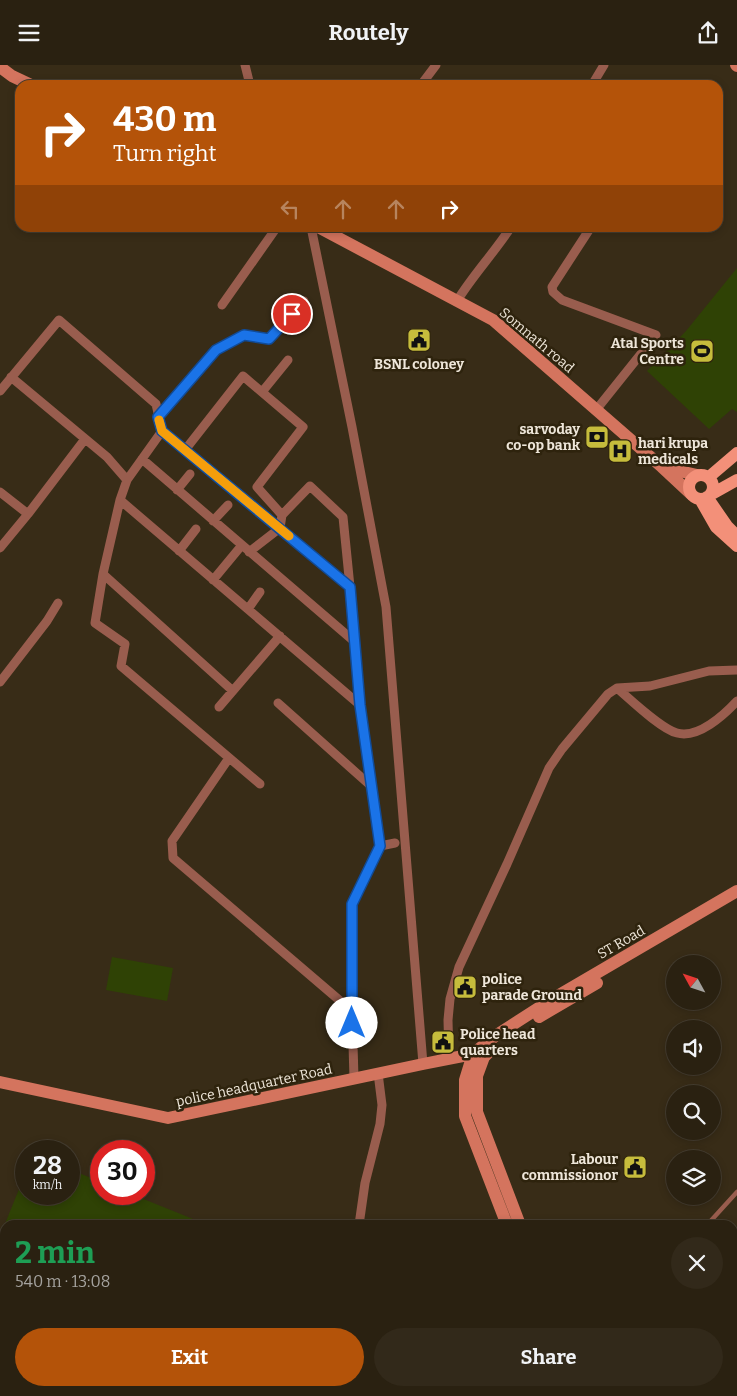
<!DOCTYPE html>
<meta charset="utf-8">
<style>
:root{--surface:#2a2111;--page:#32291a;--text:#f1f3f6;--muted:#a5a39f;--line:#463e31;--accent:#b45309}
body{margin:0;font-family:Bitter,serif;background:var(--page);color:var(--text);height:100vh;display:flex;flex-direction:column;font-size:19px;white-space:nowrap}
*{box-sizing:border-box;margin:0}
p{font-size:16px;color:var(--muted)}
.icon{flex:none;width:28px;height:28px;fill:none;stroke:currentColor;stroke-width:2;stroke-linecap:round;stroke-linejoin:round}
.map{position:relative;flex:1;overflow:hidden}
.side{position:absolute;left:0px;top:1155px;width:738px;height:176px;display:flex;flex-direction:column;background:var(--surface);border-radius:15px 15px 0 0;box-shadow:0 2px 8px #0003,0 0 0 1px var(--line)}
.side>*{flex:none}
.hud{position:absolute;left:15px;top:15px;width:708px;height:152px;border-radius:15px;box-shadow:0 2px 8px #0003,0 0 0 1px var(--line);background:#b45309;color:#fff;overflow:hidden}
.needle{width:32px;rotate:310deg}
.buttons{position:absolute;left:666px;top:890px;display:grid;gap:10px}
.buttons a{display:grid;place-items:center;width:55px;height:55px;border-radius:50%;background:var(--surface);box-shadow:0 2px 8px #0003,0 0 0 1px var(--line);font-size:25px}
.speed{position:absolute;left:15px;top:1075px;display:flex;gap:10px;font-size:25px;font-weight:700;text-align:center}
.speed>*{display:grid;place-content:center;width:65px;height:65px;border-radius:50%;background:var(--surface);box-shadow:0 2px 8px #0003,0 0 0 1px var(--line);line-height:1}
.speed small{font-size:12px;font-weight:400}
.speed .limit{border:8px solid #d22;background:#fff;color:#111}
.pin{position:absolute;display:grid;place-items:center;width:42px;height:42px;color:#fff;margin:-21px;border:2px solid #fff;border-radius:50%;box-shadow:0 1px 5px #0007}
.me{position:absolute;width:55px;margin:-28px;rotate:0deg;stroke-linejoin:round;filter:drop-shadow(0 0 4px #0008)}
.turn{display:flex;align-items:center;gap:18px;height:105px;padding:0 15px;font-size:22px}
.turn .icon{width:65px;height:65px;stroke-width:2.5}
.turn b{display:block;font-size:35px;line-height:42px}
.lanes{display:flex;align-items:center;height:48px;padding:0 15px;background:#0003;justify-content:center;gap:25px;direction:ltr}
.lanes .off{opacity:.35}
.round{display:grid;place-items:center;flex:none;width:52px;height:52px;border-radius:26px;background:var(--page)}
.headline{display:flex;align-items:center;justify-content:space-between;height:85px;padding:0 15px}
h1{font-size:30px;font-weight:700;line-height:38px;color:#1e9e55}
.cta{display:flex;gap:10px;margin-top:auto;padding:10px 15px}
.cta a{flex:1;height:58px;border-radius:30px;background:var(--accent);color:#fff;font-size:20px;font-weight:700;line-height:58px;text-align:center}
.cta a+a{background:var(--page);color:var(--text)}
header{display:flex;justify-content:space-between;align-items:center;height:65px;padding:0 15px;background:var(--surface);font-size:22px;font-weight:700}
.map>svg:first-child{display:block}
.green{fill:#2f4205}
.lines{fill:none;stroke-linecap:round;stroke-linejoin:round}
.lane{stroke:#995d4e;stroke-width:4.5}
.street{stroke:#995d4e;stroke-width:9}
.secondary{stroke:#d4745e;stroke-width:12}
.primary{stroke:#f39079;stroke-width:12}
.route-casing{stroke:#114b97;stroke-width:12}
.route{stroke:#1a73e8;stroke-width:9}
.slow{stroke:#f59e0b;stroke-width:9}
.labels{text-anchor:middle;stroke-width:5;stroke-linejoin:round;paint-order:stroke}
.street-label{font-size:14px;fill:#eee6d9;stroke:#2e230d}
.poi-label{font-size:14px;font-weight:bold;fill:#eee6d9;stroke:#2e230d;text-anchor:end}
</style>
<header><svg class="icon" aria-label="menu" viewBox="0 0 24 24"><path d="M4 6h16M4 12h16M4 18h16"/></svg>Routely<svg class="icon" aria-label="share" viewBox="0 0 24 24"><path d="M12 15V3M7 8l5-5 5 5M5 13v7h14v-7"/></svg></header>
<div class="map">
<svg width="737" height="1331" viewBox="0 0 737 1331">
<rect width="100%" height="100%" fill="#382c17"/>
<path class="green" d="M737 203V347L732 344 709 364 647 306 686 266Z
M112 892 173 903 167 936 106 925Z
M69 1104 101 1117V1129H131L208 1160H5V1247L0 1245V1171L26 1107V1129H69Z
M200 1326H262L260 1331H212Z"/>
<g class="lines">
<path class="lane" d="M707 1160 737 1127"/>
<path class="street" d="M245 0 250 20
M421 20 436 0
M592 20 604 0
M311 162 352 362 386 542 423 999
M591 162 552 222 553 227 562 235 656 270 596 345
M457 236C473 210 494 188 511 162
M222 240 277 162
M11 312 107 392 127 415 120 435 360 640 380 781
M0 326 59 255 156 339 162 366 350 522 360 640
M262 327 288 295
M159 351 216 285 244 270 269 274 304 236
M185 385 243 311 303 362 257 422 282 450 280 463 249 487
M142 394 355 577
M127 415 162 366
M177 425 190 409
M0 427 28 449 85 374
M120 435 103 509 233 626
M282 450 310 421 343 452 350 522
M213 456 228 440
M0 483 28 449
M179 486 196 464
M103 509 95 558 125 579 121 601 260 719
M213 515 242 480
M248 544 260 527
M0 617 47 556 58 538
M617 623C631 635 661 664 677 668 698 674 724 650 737 636
M278 638 371 721
M219 642 280 571
M229 693 172 776 173 793 352 946 354 1013
M352 946V839L380 781 395 778
M449 994 448 955 450 934 459 902 507 799 549 703 562 684 608 629 617 623 650 621 709 606 737 605
M359 1160 365 1118 380 1059 382 1040 378 1008
M732 1316 737 1317
M725 1326 729 1331
M302 1331 304 1326"/>
<path class="secondary" d="M736 0 737 1
M0 2 12 11 31 20
M318 162 493 255 662 402 697 410
M662 402 691 429
M539 952 597 918
M490 986 484 992 477 1011V1047L520 1160
M0 1017 168 1053 423 999 473 989 484 992
M507 1160 465 1051V1015L473 989 495 971 554 933 737 826
M732 1253 737 1255
M570 1326 572 1331
M584 1326 586 1331"/>
<path class="primary" d="M689 422a12 12 0 1 1 24 0a12 12 0 1 1-24 0Z
M709 412 737 388
M710 430 737 415
M707 432 727 461 736 470
M700 434 716 462 737 481"/>
</g>
<g class="lines">
<g class="route-casing">
<path id="route" d="M292 249 269 274 244 270 216 285 158 352 162 366 350 522 360 640 380 781 352 839V958"/>
</g>
<use href="#route" class="route"/>
<path class="slow" d="M159 355 162 366 289 471"/>
</g>
<defs>
<g id="civic-square" transform="scale(1.25)"><rect x="-9" y="-9" width="18" height="18" rx="4" fill="#c6bc3c" stroke="#2e230d"/><path d="M-.6-6.5H3V-4.5H.6V-3L4-1V1h2V6H-6V1h2V-1L-.6-3ZM-1.2 2.5V6h2.4V2.5Z" fill="#111"/></g>
<g id="stadium-square" transform="scale(1.25)"><rect x="-9" y="-9" width="18" height="18" rx="4" fill="#c6bc3c" stroke="#2e230d"/><path d="M0-5a6.5 5 0 1 0 0 10a6.5 5 0 1 0 0-10ZM-3.5-1.8h7v3.6h-7Z" fill="#111"/></g>
<g id="bank-square" transform="scale(1.25)"><rect x="-9" y="-9" width="18" height="18" rx="4" fill="#c6bc3c" stroke="#2e230d"/><path d="M-6-4H6V4H-6ZM0-2.3a2.3 2.3 0 1 0 0 4.6a2.3 2.3 0 1 0 0-4.6Z" fill="#111"/></g>
<g id="hospital-square" transform="scale(1.25)"><rect x="-9" y="-9" width="18" height="18" rx="4" fill="#c6bc3c" stroke="#2e230d"/><path d="M-5-5h3v3.5h4V-5h3V5h-3V1.5h-4V5h-3Z" fill="#111"/></g>
</defs>
<g fill-rule="evenodd">
<use href="#civic-square" x="419" y="275"/>
<use href="#stadium-square" x="702" y="286"/>
<use href="#bank-square" x="597" y="372"/>
<use href="#hospital-square" x="620" y="386"/>
<use href="#civic-square" x="465" y="922"/>
<use href="#civic-square" x="443" y="977"/>
<use href="#civic-square" x="635" y="1102"/>
</g>
<g class="labels">
<g class="street-label">
<text transform="translate(537 275) rotate(40)" y="5">Somnath road</text>
<text transform="translate(621 877) rotate(-30)" y="5">ST Road</text>
<text transform="translate(254 1020) rotate(-12)" y="5">police headquarter Road</text>
</g>
<g class="poi-label">
<text x="684" y="283">Atal Sports<tspan x="684" dy="16">Centre</tspan></text>
<text x="419" y="304" text-anchor="middle">BSNL coloney</text>
<text x="580" y="369">sarvoday<tspan x="580" dy="16">co-op bank</tspan></text>
<text x="638" y="383" text-anchor="start">hari krupa<tspan x="638" dy="16">medicals</tspan></text>
<text x="482" y="919" text-anchor="start">police<tspan x="482" dy="16">parade Ground</tspan></text>
<text x="460" y="974" text-anchor="start">Police head<tspan x="460" dy="16">quarters</tspan></text>
<text x="618" y="1099">Labour<tspan x="618" dy="16">commissionor</tspan></text>
</g>
</g>
</svg>
<div class="buttons">
<a><svg class="needle" viewBox="-14 -14 28 28"><path d="M0-13l5 13h-10z" fill="#e53935"/><path d="M0 13l5-13h-10z" fill="#a5a39f"/></svg></a>
<a><svg class="icon" aria-label="sound" viewBox="0 0 24 24"><path d="M4 9h4l5-4v14l-5-4H4zM17 9q2 3 0 6"/></svg></a>
<a><svg class="icon" aria-label="search" viewBox="0 0 24 24"><circle cx="10" cy="10" r="6"/><path d="M15 15l6 6"/></svg></a>
<a><svg class="icon" aria-label="layers" viewBox="0 0 24 24"><path d="M12 4l9 5-9 5-9-5zM3 14l9 5 9-5"/></svg></a>
</div>
<div class="speed"><div>28<small>km/h</small></div><div class="limit">30</div></div>
<div class="pin" style="left:292px;top:249px;background:#d93025"><svg class="icon" aria-label="arrive" viewBox="0 0 24 24"><path d="M6 21V4h12l-3 4 3 4H6"/></svg></div>
<svg class="me" style="left:352px;top:958px" viewBox="-20 -20 40 40"><circle r="19" fill="#fff"/><path d="M0-13L10 11 0 6-10 11z" fill="#1a73e8"/></svg>
<div class="hud">
<div class="turn"><svg class="icon" aria-label="right" viewBox="0 0 24 24"><path d="M7 20v-9h11M14 6l5 5-5 5"/></svg><div><b>430 m</b>Turn right</div></div>
<div class="lanes"><svg class="icon off" aria-label="left" viewBox="0 0 24 24"><path d="M17 20v-9H6M10 6l-5 5 5 5"/></svg><svg class="icon off" aria-label="ahead" viewBox="0 0 24 24"><path d="M12 20V5M6 11l6-6 6 6"/></svg><svg class="icon off" aria-label="ahead" viewBox="0 0 24 24"><path d="M12 20V5M6 11l6-6 6 6"/></svg><svg class="icon" aria-label="right" viewBox="0 0 24 24"><path d="M7 20v-9h11M14 6l5 5-5 5"/></svg></div>
</div>
<section class="side">
<div class="headline"><div><h1>2 min</h1><p>540 m · 13:08</p></div><a class="round"><svg class="icon" aria-label="close" viewBox="0 0 24 24"><path d="M6 6l12 12M18 6L6 18"/></svg></a></div>
<div class="cta"><a>Exit</a><a>Share</a></div>
</section>
</div>
